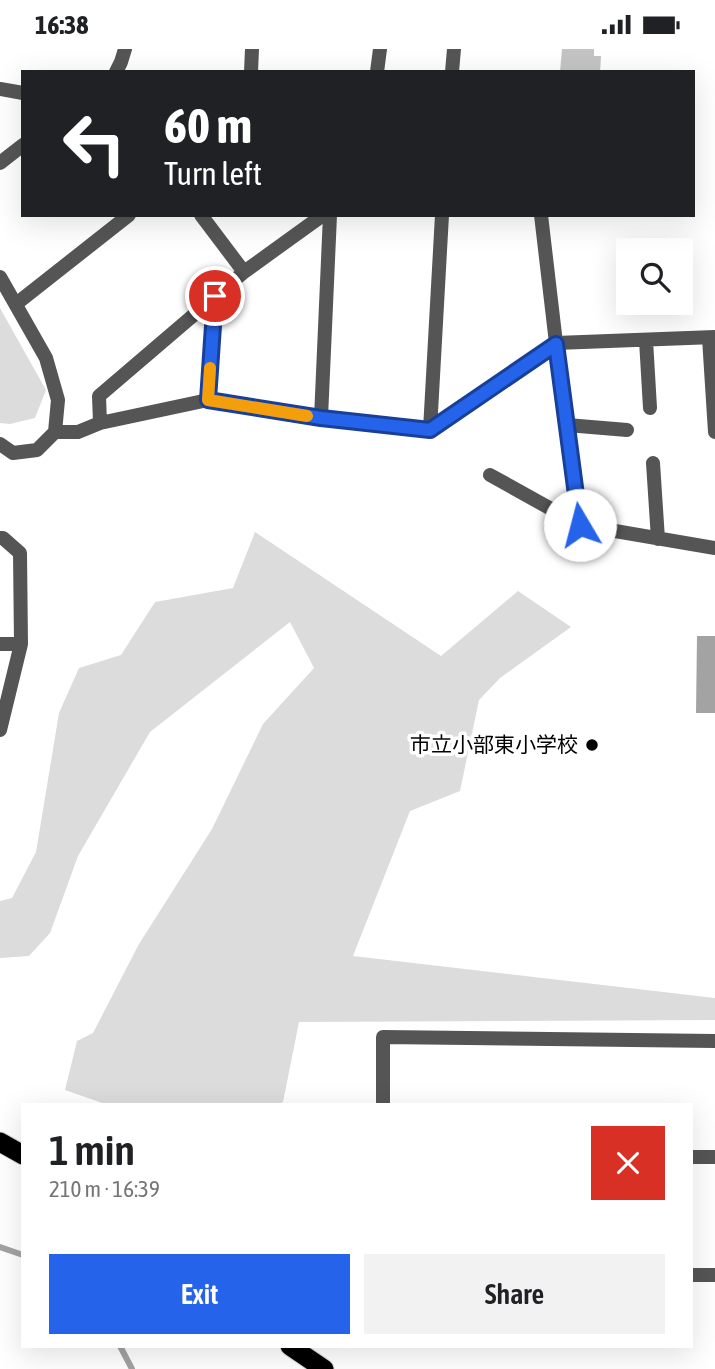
<!DOCTYPE html>
<meta charset="utf-8">
<style>
:root{--surface:#fff;--page:#f2f2f2;--text:#202124;--muted:#757577;--accent:#2563eb}
body{margin:0;font-family:"Asap Condensed","Noto Sans JP",sans-serif;background:var(--page);color:var(--text);height:100vh;display:flex;flex-direction:column;font-size:26px;white-space:nowrap}
*{box-sizing:border-box;margin:0}
p{font-size:23px;color:var(--muted)}
.icon{flex:none;width:38px;height:38px;fill:none;stroke:currentColor;stroke-width:2;stroke-linecap:round;stroke-linejoin:round}
.map{position:relative;flex:1;overflow:hidden}
.panel{position:absolute;left:21px;top:1054px;width:672px;height:245px;display:flex;flex-direction:column;background:var(--surface);border-radius:0px;box-shadow:0 7px 28px #0002}
.panel>*{flex:none}
.hud{position:absolute;left:21px;top:21px;width:674px;height:147px;border-radius:0px;box-shadow:0 7px 28px #0002;background:#202124;color:#fff;overflow:hidden}
.controls{position:absolute;left:616px;top:189px;display:grid;gap:14px}
.controls a{display:grid;place-items:center;width:77px;height:77px;border-radius:0px;background:var(--surface);box-shadow:0 7px 28px #0002;font-size:35px}
.pin{position:absolute;display:grid;place-items:center;width:60px;height:60px;color:#fff;margin:-30px;border:4px solid #fff;border-radius:50%;box-shadow:0 2px 7px #0007}
.me{position:absolute;width:77px;margin:-38px;rotate:352deg;stroke-linejoin:round;filter:drop-shadow(0 0 5px #0008)}
.turn{display:flex;align-items:center;gap:24px;height:147px;padding:0 28px;font-size:32px}
.turn .icon{width:91px;height:91px;stroke-width:2.5}
.turn b{display:block;font-size:49px;line-height:60px}
.round{display:grid;place-items:center;flex:none;width:74px;height:74px;border-radius:0px;background:var(--page)}
.headline{display:flex;align-items:center;justify-content:space-between;height:119px;padding:0 28px}
h1{font-size:42px;font-weight:600;line-height:52px}
.button{display:flex;gap:14px;margin-top:auto;padding:14px 28px}
.button a{flex:1;height:80px;border-radius:0px;background:var(--accent);color:#fff;font-size:28px;font-weight:600;line-height:80px;text-align:center}
.button a+a{background:var(--page);color:var(--text)}
.status{display:flex;justify-content:space-between;align-items:center;height:49px;padding:0 35px;background:var(--surface);direction:ltr}
.status svg{height:19px;fill:currentColor}
.map>svg:first-child{display:block}
.green{fill:#dcdcdc}
.water{fill:#a3a3a3}
.lines{fill:none;stroke-linecap:round;stroke-linejoin:round}
.stream{stroke:#a3a3a3;stroke-width:6}
.building{fill:#c4c4c4}
.trunk-casing{stroke:#dbdbdb;stroke-width:21}
.minor{stroke:#555;stroke-width:14}
.tertiary{stroke:#555;stroke-width:14}
.trunk{stroke:#000;stroke-width:19}
.route-casing{stroke:#184099;stroke-width:18}
.route{stroke:#2563eb;stroke-width:12}
.slow{stroke:#f59e0b;stroke-width:12}
.poi-dot{fill:#000;stroke:#fff;stroke-width:2.5}
.labels{text-anchor:middle;stroke-width:7;stroke-linejoin:round;paint-order:stroke}
.poi-label{font-size:21px;fill:#000;stroke:#fff;text-anchor:end}
</style>
<div class="status"><b>16:38</b><svg viewBox="0 0 49 12"><path d="M0 12V9h3v3zM5 12V6h3v6zM10 12V3h3v9zM15 12V0h3v12zM26 1h20v11H26zM47 4h2v5h-2z"/></svg></div>
<div class="map">
<svg width="715" height="1320" viewBox="0 0 715 1320">
<rect width="100%" height="100%" fill="#fff"/>
<path class="green" d="M0 259 46 341 35 369 10 375 0 374Z
M255 483 441 607 518 542 571 578 500 629 479 651 460 742 410 762 353 907 715 949V971L299 973 283 1053 279 1055H105L65 1041 77 992 93 984 139 895 212 780 263 675 314 619 290 573 150 683 78 807 50 884 29 907 0 909V852L12 849 36 803 59 664 79 619 121 606 155 553 233 539Z"/>
<path class="water" d="M697 587H715V664H696Z"/>
<g class="lines">
<path class="stream" d="M0 1198 23 1206
M120 1297 132 1320"/>
</g>
<path class="building" d="M562 0H594V7H601L600 23H560Z"/>
<g class="lines">
<g class="trunk-casing">
<path id="trunk" d="M0 1093 23 1106
M290 1297 324 1320"/>
</g>
<path class="minor" d="M251 23 252 0
M377 23 380 0
M452 23 454 0
M0 114 23 96
M201 166 244 223
M541 166 556 294 580 476
M16 255 129 166
M709 289 715 383
M646 291 650 359
M208 351 215 247
M321 369 330 166
M100 374 99 347 244 223 323 166
M567 376 627 381
M430 381 442 166
M55 383H78L100 374 208 351 321 369 430 381 556 294 715 288
M653 414 658 490
M490 426 580 476 715 499
M0 489H3L20 504 21 595 0 681
M0 595H21
M383 1055V988L715 992
M691 1108H715
M691 1226H715"/>
<path class="tertiary" d="M116 23 121 13 125 0
M0 40 23 44
M0 228 46 309 58 351 55 383 37 401 13 404 0 395"/>
<use href="#trunk" class="trunk"/>
</g>
<g class="lines">
<g class="route-casing">
<path id="route" d="M215 247 208 351 321 369 430 381 556 295 580 476"/>
</g>
<use href="#route" class="route"/>
<path class="slow" d="M210 319 208 351 307 367"/>
</g>
<circle class="poi-dot" cx="592" cy="696" r="7"/>
<g class="labels">
<g class="poi-label">
<text x="578" y="703">市立小部東小学校</text>
</g>
</g>
</svg>
<div class="controls">
<a><svg class="icon" aria-label="search" viewBox="0 0 24 24"><circle cx="10" cy="10" r="6"/><path d="M15 15l6 6"/></svg></a>
</div>
<div class="pin" style="left:215px;top:247px;background:#d93025"><svg class="icon" aria-label="arrive" viewBox="0 0 24 24"><path d="M6 21V4h12l-3 4 3 4H6"/></svg></div>
<svg class="me" style="left:580px;top:476px" viewBox="-20 -20 40 40"><circle r="19" fill="#fff"/><path d="M0-13L10 11 0 6-10 11z" fill="#2563eb"/></svg>
<div class="hud">
<div class="turn"><svg class="icon" aria-label="left" viewBox="0 0 24 24"><path d="M17 20v-9H6M10 6l-5 5 5 5"/></svg><div><b>60 m</b>Turn left</div></div>
</div>
<section class="panel">
<div class="headline"><div><h1>1 min</h1><p>210 m · 16:39</p></div><a class="round" style="background:#d93025;color:#fff"><svg class="icon" aria-label="close" viewBox="0 0 24 24"><path d="M6 6l12 12M18 6L6 18"/></svg></a></div>
<div class="button"><a>Exit</a><a>Share</a></div>
</section>
</div>
